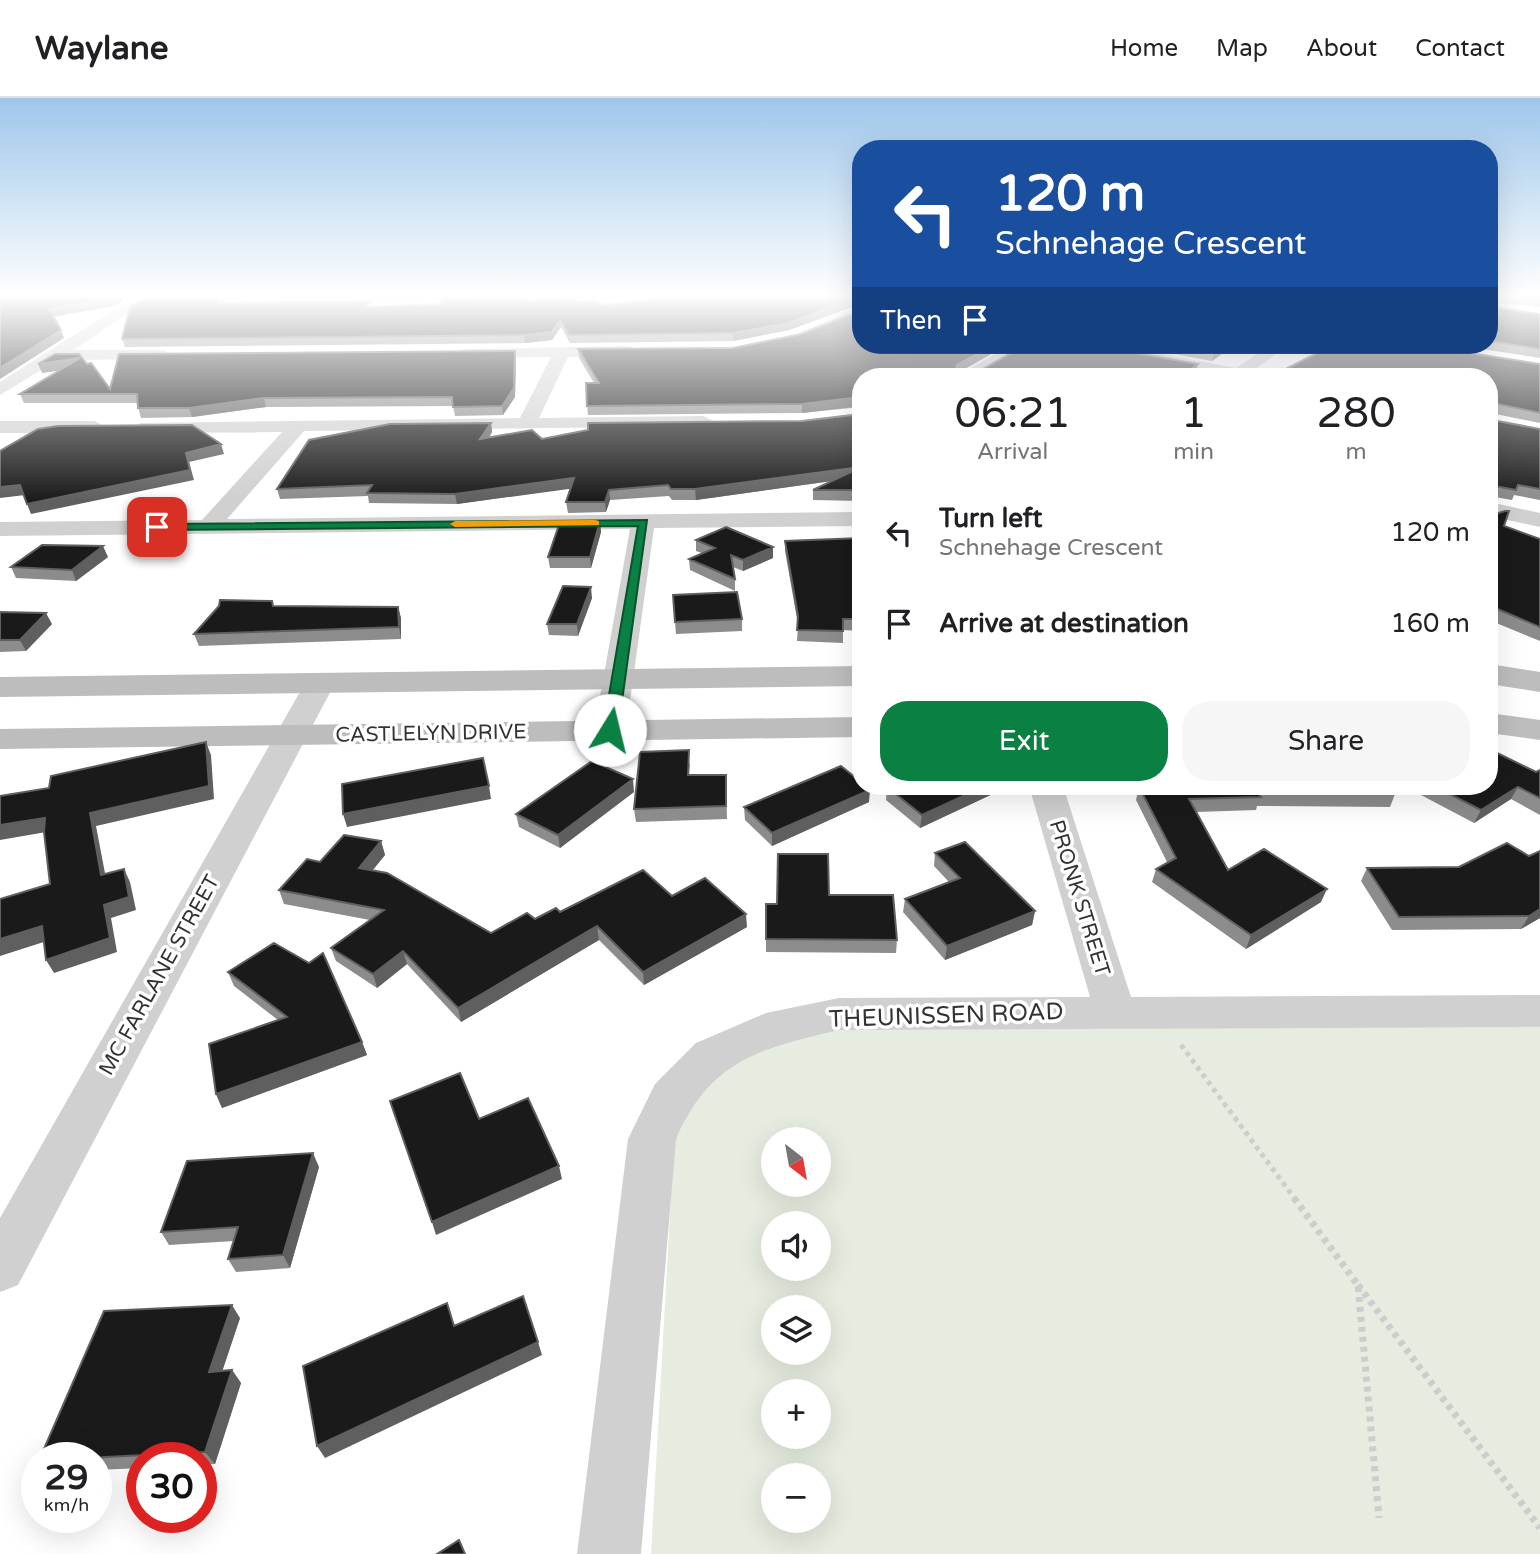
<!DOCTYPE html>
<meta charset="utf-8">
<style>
:root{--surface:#fff;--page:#f6f6f6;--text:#202124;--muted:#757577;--line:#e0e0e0;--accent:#0b8043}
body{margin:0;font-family:"Varela Round",sans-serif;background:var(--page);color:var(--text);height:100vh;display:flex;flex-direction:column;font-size:26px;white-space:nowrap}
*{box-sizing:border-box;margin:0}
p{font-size:23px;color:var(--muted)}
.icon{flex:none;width:38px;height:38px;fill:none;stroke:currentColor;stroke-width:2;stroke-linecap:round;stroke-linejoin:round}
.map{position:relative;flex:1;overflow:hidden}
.panel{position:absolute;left:852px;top:270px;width:646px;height:427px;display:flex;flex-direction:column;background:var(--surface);border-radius:28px;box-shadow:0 7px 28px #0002}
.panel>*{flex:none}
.banner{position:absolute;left:852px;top:42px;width:646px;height:214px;border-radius:28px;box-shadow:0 7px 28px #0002;background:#1a4fa0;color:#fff;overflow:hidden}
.needle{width:46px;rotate:149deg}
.fabs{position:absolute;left:761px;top:1029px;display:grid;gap:14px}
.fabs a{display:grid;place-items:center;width:70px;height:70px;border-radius:50%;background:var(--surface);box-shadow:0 7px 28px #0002;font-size:35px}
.speed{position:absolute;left:21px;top:1344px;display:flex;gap:14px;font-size:35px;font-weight:700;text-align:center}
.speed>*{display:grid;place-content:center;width:91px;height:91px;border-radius:50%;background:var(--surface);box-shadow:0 7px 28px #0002;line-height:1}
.speed small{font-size:18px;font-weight:400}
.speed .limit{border:10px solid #d22;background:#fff;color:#111}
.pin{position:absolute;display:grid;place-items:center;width:60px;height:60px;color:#fff;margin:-30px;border-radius:14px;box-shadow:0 4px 10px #0006}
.me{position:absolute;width:77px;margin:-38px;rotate:9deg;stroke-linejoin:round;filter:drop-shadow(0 0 5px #0008)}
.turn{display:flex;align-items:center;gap:24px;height:147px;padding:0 28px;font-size:32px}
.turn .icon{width:91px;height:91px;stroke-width:2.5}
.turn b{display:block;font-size:49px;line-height:60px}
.then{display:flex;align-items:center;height:66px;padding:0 28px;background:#0003;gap:14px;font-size:26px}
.eta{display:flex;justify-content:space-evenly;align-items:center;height:119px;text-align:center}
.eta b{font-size:42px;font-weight:600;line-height:49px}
.cta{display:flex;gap:14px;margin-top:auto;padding:14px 28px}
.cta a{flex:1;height:80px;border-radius:28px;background:var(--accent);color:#fff;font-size:28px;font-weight:600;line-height:80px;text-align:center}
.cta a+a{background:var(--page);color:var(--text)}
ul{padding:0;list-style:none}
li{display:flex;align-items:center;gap:21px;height:91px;padding:0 28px}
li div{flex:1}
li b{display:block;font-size:26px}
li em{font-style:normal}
header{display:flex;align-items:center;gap:42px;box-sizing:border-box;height:98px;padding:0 35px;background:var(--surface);border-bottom:2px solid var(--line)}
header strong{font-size:33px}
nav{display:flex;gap:38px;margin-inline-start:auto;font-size:24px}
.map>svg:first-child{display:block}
.green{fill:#e6ecdf;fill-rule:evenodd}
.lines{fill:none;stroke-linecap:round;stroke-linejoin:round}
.path-far1{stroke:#cdcdcd;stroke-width:5;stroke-dasharray:4.5 4.5;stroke-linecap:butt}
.path{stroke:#cdcdcd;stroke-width:7;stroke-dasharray:5 5;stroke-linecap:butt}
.street{fill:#d0d0d0;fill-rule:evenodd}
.secondary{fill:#bdbdbd;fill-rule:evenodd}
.wall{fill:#8c8c8c}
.shaded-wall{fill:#5f5f5f}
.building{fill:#1a1a1a;stroke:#5f5f5f;stroke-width:2}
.route{fill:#0b8043;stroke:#07532c;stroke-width:2}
.slow{fill:#f59e0b}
.labels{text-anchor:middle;stroke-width:7;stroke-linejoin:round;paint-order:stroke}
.street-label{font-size:21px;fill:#333;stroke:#fff}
.near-street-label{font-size:24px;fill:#333;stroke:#fff}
</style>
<header>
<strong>Waylane</strong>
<nav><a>Home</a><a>Map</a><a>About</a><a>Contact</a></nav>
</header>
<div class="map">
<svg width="1540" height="1456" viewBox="0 0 1540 1456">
<rect width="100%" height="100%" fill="#fff"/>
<path class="green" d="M1540 921V1456H651L674 1045C680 1032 685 1018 693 1006 726 956 784 944 838 931ZM774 1041H819V1087H774ZM774 1125H819V1171H774ZM774 1209H819V1255H774ZM774 1293H819V1339H774ZM774 1377H819V1423H774Z"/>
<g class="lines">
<path class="path-far1" d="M1181 947 1295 1101"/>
<path class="path" d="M1294 1100 1358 1187 1379 1420
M1358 1187 1540 1430"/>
<path class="street" d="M134 199H152L74 252H164L172 257 170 261 58 262 0 297V284Z
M619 199 612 203 171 207 164 203 168 199Z
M861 208V217L812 238H800L798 235Z
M1012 247H1032L979 278H957Z
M1080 247H1113L1236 270 1270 247H1288L1253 273 1261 278H1226L1088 252Z
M626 248 632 249V257L568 259 539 320 704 318 714 324 711 328 304 333 227 421 861 414V428L654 430 626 632 621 639 610 641 599 639 594 632 630 431 0 438V424L202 422 282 334 147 335 137 329 140 325 520 320 551 259 469 260 463 259V251Z
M0 323H95L105 329 95 335H0Z
M1489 404 1540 415V429L1489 418Z
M320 576 330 579 335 585 18 1187 0 1194V1120L305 585 310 579Z
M1029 688H1063L1131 899 1540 897V929L839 932C761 950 710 962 676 1041L641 1456H577L628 1041 655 986 696 945 766 915 839 900 1090 899Z"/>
<path class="secondary" d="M1489 566 1540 574V594L1489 586Z
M861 568V588L0 599V579Z
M1489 615 1540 622V642L1489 635Z
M861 619V639L0 651V631Z"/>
</g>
<path class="wall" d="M661 199H861V206H860L789 232 733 243 570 245 561 229 552 242 525 245 125 249 122 241 219 205 373 209 528 203 578 204 602 207 650 202Z
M1489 199H1540V209L1490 204 1492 209 1540 216V260L1456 247H1489Z
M801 236 1007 247 964 271 1196 275 1192 278H861V309L802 315 588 317 587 308 594 285 579 260 578 251 733 250Z
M1126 247H1234L1212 263Z
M1323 247H1419L1540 266V325L1491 315 1492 322 1540 331V402L1514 397 1512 402 1489 398V278L1322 250Z
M515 253 516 261 515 299 503 317 455 318 453 308 266 309 192 319 141 320 137 305H24L20 296 60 272 42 275 87 266 110 291Z
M861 316V403L813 402V392L831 383 696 402H672L669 398 610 402 606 414 568 415 566 404 571 390 457 406 369 405 368 398 280 401 277 391 491 325 492 334 489 340 542 341 802 323Z
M1489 418 1504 428 1540 441V543L1489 522Z
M600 423 601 434 591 470H550L548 459Z
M861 440V533L843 532V545L797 543 798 527 785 453V443Z
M696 442 773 460 743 473 733 469 735 481V493L690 472 689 461 702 455 696 453Z
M108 459 76 483 16 480 11 469Z
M673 497 742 521V533L676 536Z
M592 500 578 538 549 537 547 526Z
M274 508 398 509 401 520V541L199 548 194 536Z
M0 514 52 526 26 553 0 554Z
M690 665 689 677H726L727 721 636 724 634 711Z
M1540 672V717L1511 701 1474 725 1404 688H1489Z
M889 688H1000L999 693 920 730 886 702 887 689Z
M1148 688H1390L1395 696 1390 709 1257 708 1256 712 1196 714 1228 772 1321 804 1246 851 1152 784 1156 771 1167 764 1136 702 1139 689H1148Z
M634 694 560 750 519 729 516 716Z
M869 704 772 748 745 722 744 709Z
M381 743 385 757 372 773 491 835 560 814 672 798 747 829 644 887 599 842 461 924 407 866 377 890 336 863 331 850 370 822 284 806 279 792 320 764Z
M1540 753V820L1521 831 1392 832 1361 783 1367 770 1459 769 1529 758Z
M935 755 1035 813 1032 827 945 862 903 814 905 801 949 784 934 768Z
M829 797 897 842 896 855 766 854V806H777Z
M228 874 362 944 367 957 222 1010 216 996 278 922 234 888Z
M319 1069 290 1170 236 1174 228 1161 234 1143 169 1147 161 1134Z
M240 1220 222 1273 232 1272 241 1285 215 1366 201 1367V1360H142V1370L96 1372V1360Z"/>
<path class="shaded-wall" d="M114 199H129L115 208 52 219 49 211Z
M857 199H860V206L789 232 733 243V235Z
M560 222 561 229 552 242 525 245 524 237Z
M61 232 64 240 0 281V270Z
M993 247H1007L956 276 957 267Z
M1225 247H1234L1212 263 1214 255Z
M515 253 516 261 515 299 503 317 502 308Z
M80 260 83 269 42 275 38 266Z
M1198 266 1196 275 1192 278H1182Z
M861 299V308L802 315V306Z
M264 300 266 309 192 319 189 310Z
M491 325 492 334 481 351 480 341Z
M221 346 224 356 189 364 194 382 31 416 27 406 186 355Z
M861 369V379L696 402 695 391Z
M574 380 576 390 457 406 455 396Z
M20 387 25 397 0 400V389Z
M609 392 610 402 606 414 605 404Z
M600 423 601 434 591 470 590 459Z
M103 448 108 459 76 483 72 472Z
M773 449V460L743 473V462Z
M591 489 592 500 578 538 577 526Z
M398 509 401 520V541L399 529Z
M1495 510 1490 521 1489 522V514Z
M46 515 52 526 26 553 20 542Z
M206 644 211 657 214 701 96 728 108 791 101 777 90 715Z
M633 681 634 694 560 750 558 737Z
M489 688 491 701 347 729 343 716Z
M985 688H1000L999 693 920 730 922 717Z
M1518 689 1511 701 1474 725 1481 712Z
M870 692 869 704 772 748V735Z
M45 720 52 733 0 742V727Z
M381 743 385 757 363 784 359 770Z
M124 771 130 784 136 812 111 820 117 854 54 875 46 862 104 807Z
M1327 791 1321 804 1246 851 1251 837Z
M1540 811V820L1521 831 1529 818Z
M1035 813 1032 827 945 862 947 848Z
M746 816 747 829 644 887 643 874Z
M42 828 50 842 0 858V841Z
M597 828 599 842 461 924 458 910Z
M403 853 407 866 377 890 373 876Z
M362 944 367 957 222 1010 216 996Z
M313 1055 319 1069 290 1170 283 1157Z
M559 1068 562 1081 436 1137 432 1124Z
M232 1207 240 1220 218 1286 209 1274Z
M538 1244 542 1257 325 1360 317 1348Z
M232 1272 241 1285 215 1366 205 1354Z"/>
<path class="building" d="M0 199H114L49 211 61 232 0 270Z
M519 199 528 203 575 199 578 204 596 202 602 207 650 202 661 199H857L789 225 733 235 569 237 560 222 552 234 524 237 122 241 130 209 140 202 218 201 219 205 371 203 366 209 440 206 443 201Z
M1489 199 1492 209 1540 216V251L1489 243Z
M1523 199H1540V201Z
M861 212V247H993L957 267 956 271 981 272 1025 247H1091L1198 266 1182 278H861V299L802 306 587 308 586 285H599L578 251 733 250 801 236Z
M1172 247H1225L1214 255Z
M1333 247H1419L1540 266V315L1493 305 1490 308 1492 322 1540 331V391L1518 387 1516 392 1489 387V278H1272Z
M515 253 514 290 502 308 453 309 452 299 264 300 189 310H138L137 296H20L80 260 38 266 55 256H79L87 266 91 265 110 291 119 256Z
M861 316V369L695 391H671L668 387 609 392 605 404H566L574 380 455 396 367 395 372 387 277 391 309 342 390 326 491 325 480 341 532 332 542 341 588 332V325L802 323Z
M192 327 221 346 186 355 190 372 27 406 20 387 0 389V353L38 331 58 328Z
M861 369V392H813Z
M1505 413H1509L1504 428 1540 441V529L1495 510 1489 514V418Z
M600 423 590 459H548L560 424Z
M726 429 773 449 743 462 731 457 735 481 689 461 715 450 696 442Z
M861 440V521H843V533L797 532 798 518 785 443Z
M42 447 103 448 72 472 11 469Z
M563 488 591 489 577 526H547Z
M737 494 742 521 675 524 673 497Z
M220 502 272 503 273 508 398 509 399 529 194 536 219 508Z
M0 514 46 515 20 542H0Z
M206 644 209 688 90 715 101 777 124 771 129 799 104 807 110 840 46 862 42 828 0 841V801L50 786 44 734 45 720 0 727V698L49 690 51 678Z
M1489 651 1536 674 1540 672V700L1518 689 1481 712 1434 688H1489Z
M689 652 688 677H726V708L634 711 640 654Z
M483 660 489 688 343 716 342 686Z
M592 663 633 681 558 737 516 716Z
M841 668 861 684V688H865L870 692 772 735 744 709Z
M889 688H985L922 717 887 689Z
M1158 688H1390L1395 696 1258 695 1261 699 1189 701 1228 772 1264 751 1327 791 1251 837 1156 771 1176 760 1139 689Z
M344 737 381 743 359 770 387 775 491 835 527 815 535 821 556 810 560 814 643 772 672 798 705 780 746 816 643 874 597 828 458 910 403 853 373 876 331 850 384 812 279 792 307 761 320 764Z
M965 744 1035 813 947 848 905 801 960 780 935 755Z
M1507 745 1529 758 1540 753V811L1529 818 1399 819 1367 770 1459 769Z
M778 756H828L829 797H893L897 842 766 841V806H777Z
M274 845 309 865 323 855 362 944 216 996 209 946 287 919 228 874Z
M460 975 479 1021 528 1000 559 1068 432 1124 390 1003Z
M313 1055 283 1157 228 1161 238 1129 161 1134 187 1063Z
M523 1198 538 1244 317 1348 303 1268 447 1205 454 1228Z
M232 1207 209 1274 232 1272 205 1354 85 1360H40L104 1213Z
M459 1442 465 1456H437Z"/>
<linearGradient id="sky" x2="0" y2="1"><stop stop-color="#9ec6ea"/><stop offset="0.49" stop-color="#fff"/><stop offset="1" stop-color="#fff" stop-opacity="0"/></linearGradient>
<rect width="1540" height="403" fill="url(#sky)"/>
<path class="route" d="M647 422 618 632 610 637 603 632 638 428 157 432 152 429 157 426Z"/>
<path class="slow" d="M595 422 599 423V427L455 429 450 426 455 423Z"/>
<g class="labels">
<g class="street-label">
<text transform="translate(431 635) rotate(-1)" y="7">CASTLELYN DRIVE</text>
<text transform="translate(1080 800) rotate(73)" y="7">PRONK STREET</text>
<text transform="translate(159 877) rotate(-61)" y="7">MC FARLANE STREET</text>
</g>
<g class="near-street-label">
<text transform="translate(946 917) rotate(-2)" y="8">THEUNISSEN ROAD</text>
</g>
</g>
</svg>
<div class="fabs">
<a><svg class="needle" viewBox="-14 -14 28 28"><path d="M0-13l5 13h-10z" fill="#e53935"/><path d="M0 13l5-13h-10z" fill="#757577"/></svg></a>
<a><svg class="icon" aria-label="sound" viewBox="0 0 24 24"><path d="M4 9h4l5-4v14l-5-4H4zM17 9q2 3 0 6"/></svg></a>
<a><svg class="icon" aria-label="layers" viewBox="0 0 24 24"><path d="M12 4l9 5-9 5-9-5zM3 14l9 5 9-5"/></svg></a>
<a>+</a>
<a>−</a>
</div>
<div class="speed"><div>29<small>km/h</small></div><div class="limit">30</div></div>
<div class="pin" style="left:157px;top:429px;background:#d93025"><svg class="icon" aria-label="arrive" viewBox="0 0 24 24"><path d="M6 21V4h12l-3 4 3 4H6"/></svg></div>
<svg class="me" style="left:610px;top:632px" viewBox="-20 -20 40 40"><circle r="19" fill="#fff"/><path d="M0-13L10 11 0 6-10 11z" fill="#0b8043"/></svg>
<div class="banner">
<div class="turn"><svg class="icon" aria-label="left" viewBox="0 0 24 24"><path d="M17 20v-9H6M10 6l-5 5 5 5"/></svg><div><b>120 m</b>Schnehage Crescent</div></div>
<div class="then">Then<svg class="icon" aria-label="arrive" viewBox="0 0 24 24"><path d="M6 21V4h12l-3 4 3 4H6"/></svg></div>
</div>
<section class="panel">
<div class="eta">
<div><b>06:21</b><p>Arrival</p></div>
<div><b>1</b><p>min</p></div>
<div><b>280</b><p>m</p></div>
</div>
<ul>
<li><svg class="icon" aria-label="left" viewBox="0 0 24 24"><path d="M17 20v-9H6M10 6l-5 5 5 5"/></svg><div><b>Turn left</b><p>Schnehage Crescent</p></div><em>120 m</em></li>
<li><svg class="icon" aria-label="arrive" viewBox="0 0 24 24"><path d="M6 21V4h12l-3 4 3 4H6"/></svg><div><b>Arrive at destination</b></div><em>160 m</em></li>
</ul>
<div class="cta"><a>Exit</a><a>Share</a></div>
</section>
</div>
